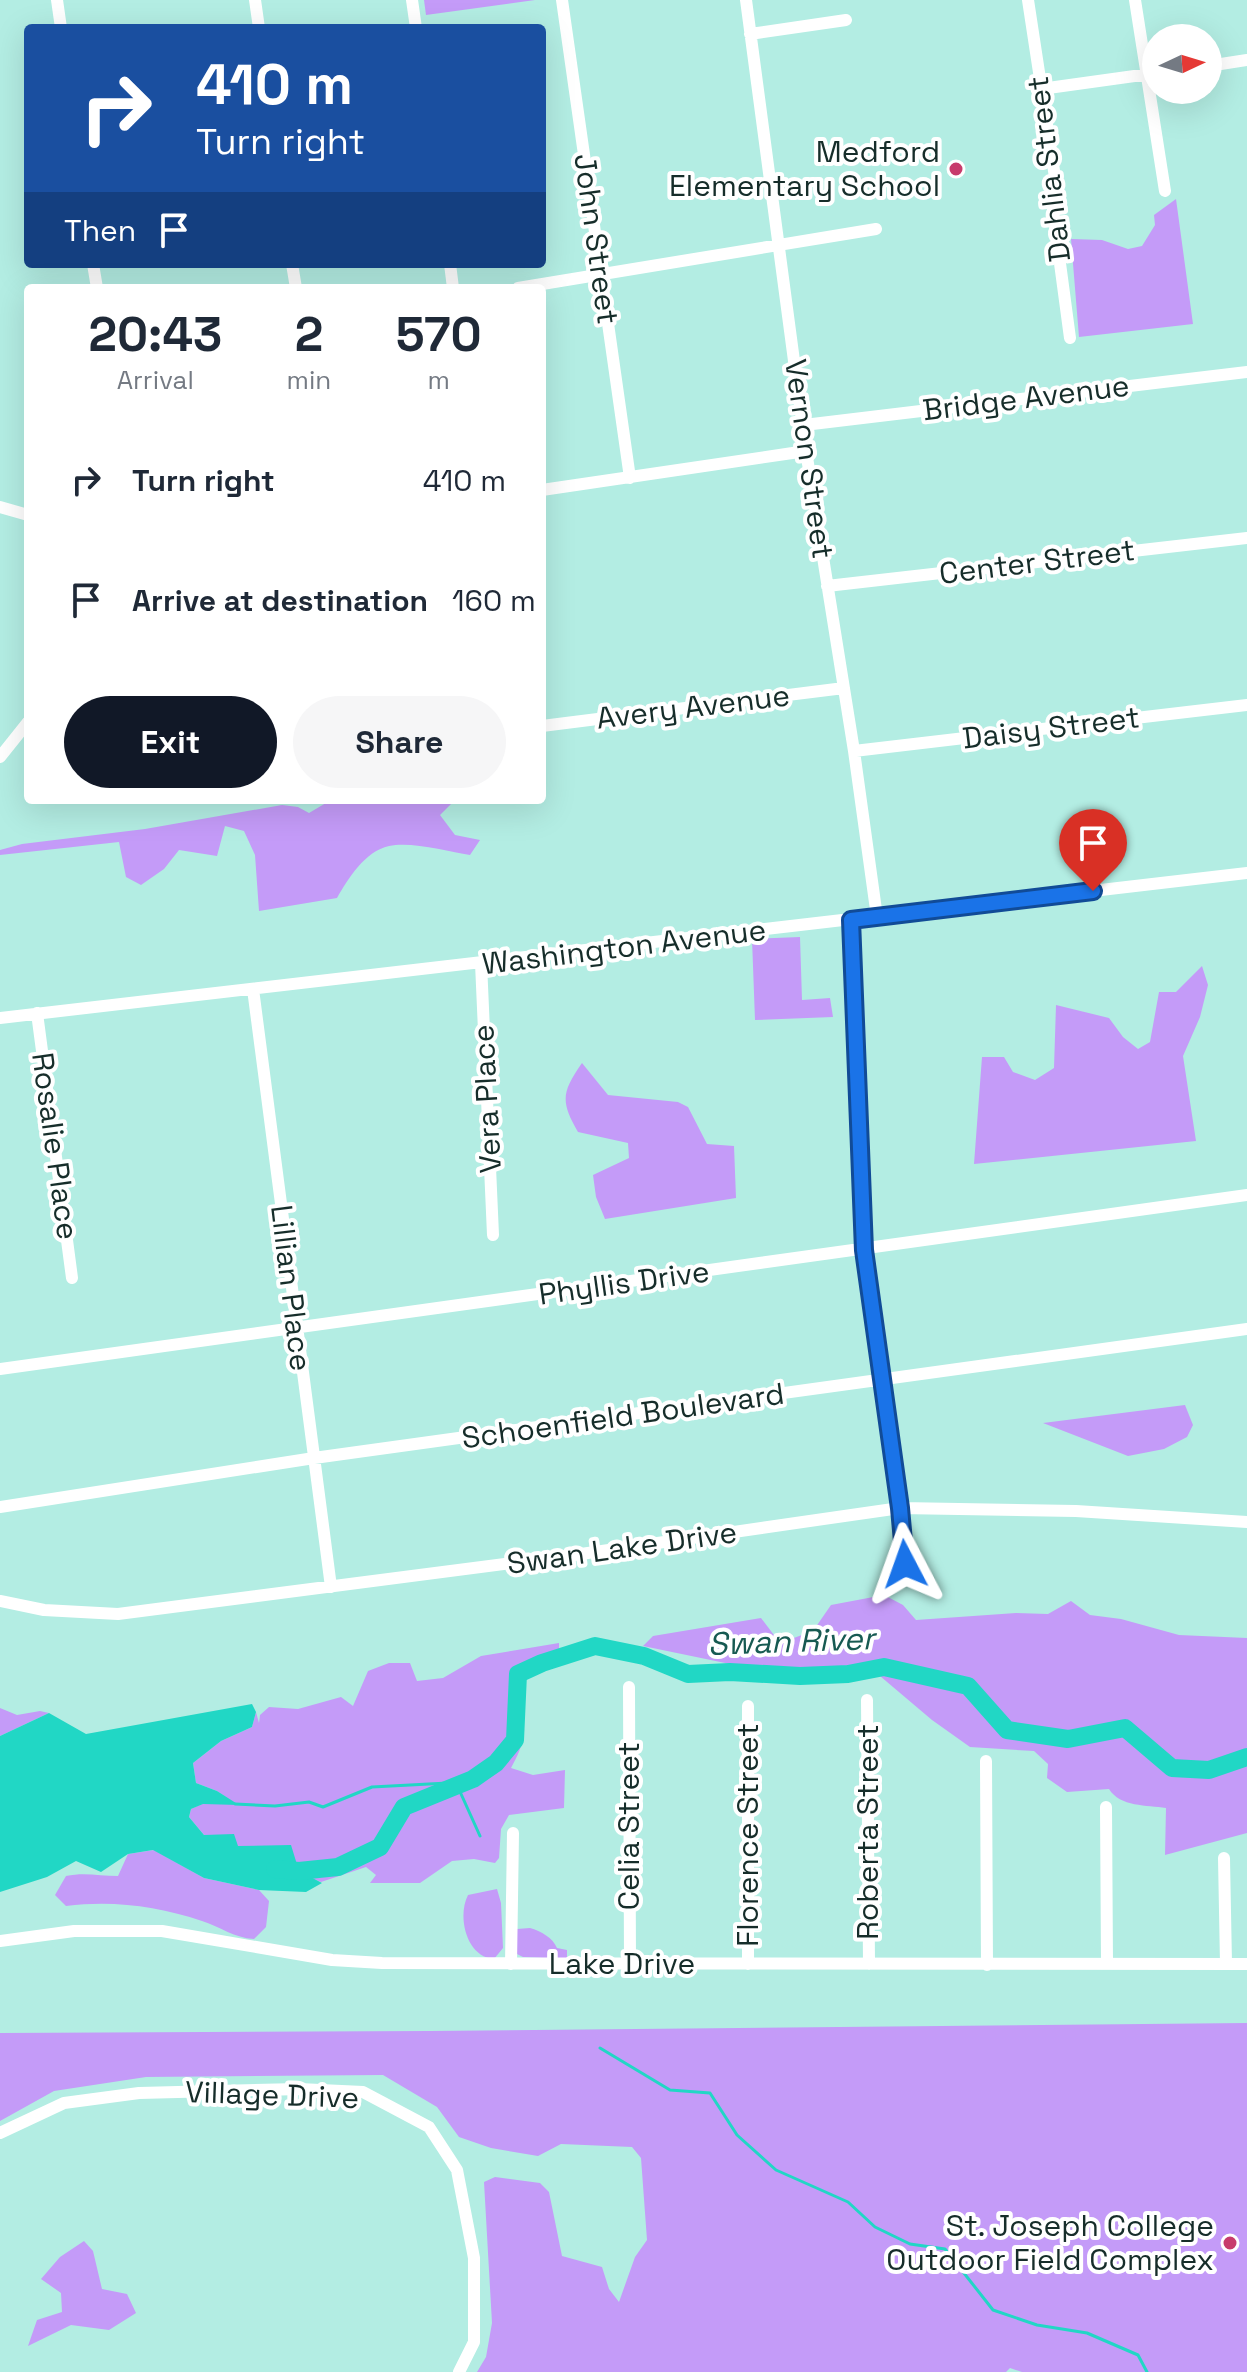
<!DOCTYPE html>
<style>
:root{--surface:#fff;--page:#f6f6f7;--text:#1f2937;--muted:#747a83;--accent:#111827}
body{margin:0;font-family:"Space Grotesk",sans-serif;background:var(--page);color:var(--text);height:100vh;display:flex;flex-direction:column;font-size:30px;white-space:nowrap}
*{box-sizing:border-box;margin:0}
p{font-size:26px;color:var(--muted)}
.icon{flex:none;width:44px;height:44px;fill:none;stroke:currentColor;stroke-width:2;stroke-linecap:round;stroke-linejoin:round}
.map{position:relative;flex:1;overflow:hidden}
.drawer{position:absolute;left:24px;top:284px;width:522px;height:520px;display:flex;flex-direction:column;background:var(--surface);border-radius:8px;box-shadow:0 8px 32px #0002}
.drawer>*{flex:none}
.banner{position:absolute;left:24px;top:24px;width:522px;height:244px;border-radius:8px;box-shadow:0 8px 32px #0002;background:#1a4fa0;color:#fff;overflow:hidden}
.needle{width:52px;rotate:86deg}
.controls{position:absolute;left:1142px;top:24px;display:grid;gap:16px}
.controls a{display:grid;place-items:center;width:80px;height:80px;border-radius:50%;background:var(--surface);box-shadow:0 8px 32px #0002;font-size:40px}
.pin{position:absolute;display:grid;place-items:center;width:68px;height:68px;color:#fff;margin:-82px -34px;border-radius:50% 50% 50% 0;rotate:-45deg;box-shadow:0 0 8px #0007}
.pin .icon{rotate:45deg}
.me{position:absolute;width:88px;margin:-44px;rotate:356deg;stroke-linejoin:round;filter:drop-shadow(0 0 6px #0008)}
.turn{display:flex;align-items:center;gap:28px;height:168px;padding:0 40px;font-size:36px}
.turn .icon{width:104px;height:104px;stroke-width:2.5}
.turn b{display:block;font-size:56px;line-height:68px}
.then{display:flex;align-items:center;height:76px;padding:0 40px;background:#0003;gap:16px;font-size:30px}
.eta{display:flex;justify-content:space-evenly;align-items:center;height:136px;text-align:center}
.eta b{font-size:48px;font-weight:700;line-height:56px}
.button{display:flex;gap:16px;margin-top:auto;padding:16px 40px}
.button a{flex:1;height:92px;border-radius:48px;background:var(--accent);color:#fff;font-size:32px;font-weight:700;line-height:92px;text-align:center}
.button a+a{background:var(--page);color:var(--text)}
ul{padding:0;list-style:none}
li{display:flex;align-items:center;gap:24px;height:120px;padding:0 40px}
li div{flex:1}
li b{display:block;font-size:30px}
li em{font-style:normal}
.map>svg:first-child{display:block}
.green{fill:#c49bf8}
.water{fill:#21d7c5}
.lines{fill:none;stroke-linecap:round;stroke-linejoin:round}
.stream{stroke:#21d7c5;stroke-width:3}
.river{stroke:#21d7c5;stroke-width:18}
.minor{stroke:#fff;stroke-width:12}
.route-casing{stroke:#114b97;stroke-width:20}
.route{stroke:#1a73e8;stroke-width:14}
.poi-dot{fill:#c73b6c;stroke:#fff;stroke-width:3}
.labels{text-anchor:middle;stroke-width:8;stroke-linejoin:round;paint-order:stroke}
.poi-label{font-size:30px;fill:#162d2a;stroke:#fff;text-anchor:end}
.street-label{font-size:30px;fill:#162d2a;stroke:#fff}
.water-label{font-size:32px;font-style:italic;fill:#175a52;stroke:#fff}
</style>
<div class="map">
<svg width="1247" height="2372" viewBox="0 0 1247 2372">
<rect width="100%" height="100%" fill="#b3ede3"/>
<path class="green" d="M424 0H535L426 15Z
M1176 199 1193 324 1079 337 1071 239 1102 240 1128 249 1142 246 1155 225 1154 215Z
M331 800H455L440 815 455 835 480 840 470 855C448 851 410 841 389 846 365 851 348 879 337 898L259 911 255 855 244 831 225 826 217 856 179 850 164 869 141 885 126 877 119 842 0 855V850L22 844 145 829 282 805 298 807 309 813Z
M800 937 802 1000 830 998 833 1017 755 1020 752 939Z
M1202 966 1208 985 1200 1017 1183 1056 1196 1141 974 1164 982 1057H1004L1013 1072 1035 1080 1054 1068 1056 1005 1109 1018 1123 1037 1138 1049 1150 1042 1159 992H1176Z
M582 1063 608 1095 678 1102 688 1107 707 1144 734 1146 736 1198 605 1219 596 1197 593 1175 629 1158 628 1143 578 1132C560 1101 562 1092 582 1063Z
M1185 1405 1193 1425 1187 1437 1164 1449 1128 1456 1043 1423Z
M884 1595 903 1605 916 1620 1016 1613 1048 1614 1071 1601 1090 1615 1121 1619 1179 1635 1247 1638V1833L1165 1855 1166 1808C1147 1805 1120 1807 1109 1789L1067 1792 1047 1778 1048 1764 1034 1751 970 1747 932 1720 880 1676 730 1664 643 1646 653 1636 761 1618 780 1643 813 1631 831 1605Z
M559 1643V1658C550 1661 536 1664 529 1669 515 1680 525 1717 524 1732 523 1745 517 1757 511 1768L533 1775 565 1770 564 1808 509 1815 501 1829 499 1858 495 1863 474 1859 452 1861 420 1883H370L376 1875 366 1867 321 1882 204 1835 189 1817 191 1809 202 1804H236L217 1791 196 1783 193 1763 221 1741 252 1727 256 1712 259 1723 260 1715 269 1707 298 1709 341 1697 353 1706 368 1671 389 1663H410L417 1681 443 1678 481 1656Z
M0 1708 17 1715 40 1711 49 1713 0 1736Z
M154 1850 204 1878 259 1890 269 1901 266 1927 254 1939C234 1938 221 1927 202 1921 158 1906 112 1900 66 1906L55 1895 66 1876C84 1872 100 1876 118 1876L128 1854Z
M497 1889 501 1903 503 1948 494 1959C466 1957 457 1916 468 1895Z
M530 1928C541 1931 553 1938 557 1948L567 1950V1959L523 1957 517 1954V1929Z
M1247 2023V2372H1022L1010 2368 1006 2372H477L486 2357 492 2323 484 2182 495 2177 540 2183 549 2192 562 2256 602 2267 609 2289 619 2302 635 2257 647 2240 641 2158 632 2147 561 2144 538 2156 491 2148 459 2137 437 2107 383 2075 146 2077 54 2091 0 2121V2033L430 2031Z
M84 2241 93 2251 102 2289 127 2294 136 2313 109 2330 71 2325 28 2346 37 2320 62 2312 61 2293 41 2279 60 2257Z"/>
<path class="water" d="M252 1704 256 1712 252 1727 221 1741 193 1763 196 1783 217 1791 239 1805 203 1804 191 1809 189 1817 204 1835 234 1834 238 1846 291 1845 299 1871 322 1883 306 1892 259 1890 204 1878 153 1850 128 1854 101 1872 76 1861 47 1877 0 1892V1736L49 1713 86 1734Z"/>
<g class="lines">
<path class="stream" d="M235 1804 275 1806 309 1802 323 1807 372 1787 448 1783 457 1785 480 1836
M600 2048 670 2090 710 2093 737 2135 776 2170 848 2202 875 2227 910 2244 945 2249 993 2310 1037 2325 1087 2333 1138 2355 1147 2372"/>
<path class="river" d="M275 1869 299 1871 338 1867 380 1847 404 1807 473 1779 496 1763 515 1740 518 1674 542 1663 595 1646 644 1656 688 1674 730 1672 800 1676 848 1674 884 1667 968 1686 1007 1730 1068 1739 1125 1728 1172 1768 1209 1770 1247 1757"/>
<path class="minor" d="M57 0 61 28
M255 0 259 28
M412 0 416 28
M562 0 630 478
M746 0 806 451 854 751 877 917
M1028 0 1058 197 1053 211 1070 338
M1135 0 1165 191
M750 34 846 20
M1208 66 1247 60
M1041 89 1156 73
M93 264 97 288
M292 264 296 288
M450 264 453 288
M518 288 876 229
M804 425 1247 372
M542 490 806 451
M0 507 28 515
M827 586 1247 538
M542 726 844 688
M854 751 1247 705
M0 757 28 722
M851 920 864 1250 900 1508 905 1564
M481 963 493 1235
M253 989 331 1587
M37 1013 72 1278
M0 1018 1247 873
M0 1369 1247 1195
M0 1507 314 1458 1247 1329
M0 1601 44 1610 118 1614 574 1555 900 1508 1076 1511 1247 1522
M629 1687 630 1964
M867 1700 869 1964
M986 1761 987 1965
M1106 1807 1107 1963
M1224 1858 1226 1964
M0 1941 74 1931H162L332 1960 382 1963 1247 1964
M511 1964 513 1833
M748 1964V1706
M0 2133 64 2103 139 2093 299 2089 363 2092 429 2127 457 2170 474 2258V2342L459 2372"/>
</g>
<g class="lines">
<g class="route-casing">
<path id="route" d="M905 1564 900 1508 864 1250 851 920 1093 891"/>
</g>
<use href="#route" class="route"/>
</g>
<g class="poi-dot">
<circle cx="956" cy="169" r="8"/>
<circle cx="1230" cy="2243" r="8"/>
</g>
<g class="labels">
<g class="poi-label">
<text x="940" y="162">Medford<tspan x="940" dy="34">Elementary School</tspan></text>
<text x="1214" y="2236">St. Joseph College<tspan x="1214" dy="34">Outdoor Field Complex</tspan></text>
</g>
<g class="street-label">
<text transform="translate(1049 169) rotate(-97)" y="10">Dahlia Street</text>
<text transform="translate(596 239) rotate(82)" y="10">John Street</text>
<text transform="translate(1026 398) rotate(-7)" y="10">Bridge Avenue</text>
<text transform="translate(809 459) rotate(82)" y="10">Vernon Street</text>
<text transform="translate(1037 562) rotate(-7)" y="10">Center Street</text>
<text transform="translate(693 707) rotate(-7)" y="10">Avery Avenue</text>
<text transform="translate(1051 728) rotate(-7)" y="10">Daisy Street</text>
<text transform="translate(624 947) rotate(-7)" y="10">Washington Avenue</text>
<text transform="translate(487 1099) rotate(-93)" y="10">Vera Place</text>
<text transform="translate(55 1146) rotate(82)" y="10">Rosalie Place</text>
<text transform="translate(624 1283) rotate(-8)" y="10">Phyllis Drive</text>
<text transform="translate(291 1288) rotate(83)" y="10">Lillian Place</text>
<text transform="translate(623 1416) rotate(-8)" y="10">Schoenfield Boulevard</text>
<text transform="translate(622 1548) rotate(-8)" y="10">Swan Lake Drive</text>
<text transform="translate(629 1826) rotate(-90)" y="10">Celia Street</text>
<text transform="translate(868 1832) rotate(-90)" y="10">Roberta Street</text>
<text transform="translate(748 1835) rotate(-90)" y="10">Florence Street</text>
<text x="622" y="1974">Lake Drive</text>
<text transform="translate(272 2095) rotate(2)" y="10">Village Drive</text>
</g>
<g class="water-label">
<text transform="translate(791 1641) rotate(-2)" y="11">Swan River</text>
</g>
</g>
</svg>
<div class="controls">
<a><svg class="needle" viewBox="-14 -14 28 28"><path d="M0-13l5 13h-10z" fill="#e53935"/><path d="M0 13l5-13h-10z" fill="#747a83"/></svg></a>
</div>
<div class="pin" style="left:1093px;top:891px;background:#d93025"><svg class="icon" aria-label="arrive" viewBox="0 0 24 24"><path d="M6 21V4h12l-3 4 3 4H6"/></svg></div>
<svg class="me" style="left:905px;top:1564px" viewBox="-20 -20 40 40"><path d="M0-17L14 15 0 8-14 15z" fill="#1a73e8" stroke="#fff" stroke-width="4"/></svg>
<div class="banner">
<div class="turn"><svg class="icon" aria-label="right" viewBox="0 0 24 24"><path d="M7 20v-9h11M14 6l5 5-5 5"/></svg><div><b>410 m</b>Turn right</div></div>
<div class="then">Then<svg class="icon" aria-label="arrive" viewBox="0 0 24 24"><path d="M6 21V4h12l-3 4 3 4H6"/></svg></div>
</div>
<section class="drawer">
<div class="eta">
<div><b>20:43</b><p>Arrival</p></div>
<div><b>2</b><p>min</p></div>
<div><b>570</b><p>m</p></div>
</div>
<ul>
<li><svg class="icon" aria-label="right" viewBox="0 0 24 24"><path d="M7 20v-9h11M14 6l5 5-5 5"/></svg><div><b>Turn right</b></div><em>410 m</em></li>
<li><svg class="icon" aria-label="arrive" viewBox="0 0 24 24"><path d="M6 21V4h12l-3 4 3 4H6"/></svg><div><b>Arrive at destination</b></div><em>160 m</em></li>
</ul>
<div class="button"><a>Exit</a><a>Share</a></div>
</section>
</div>
